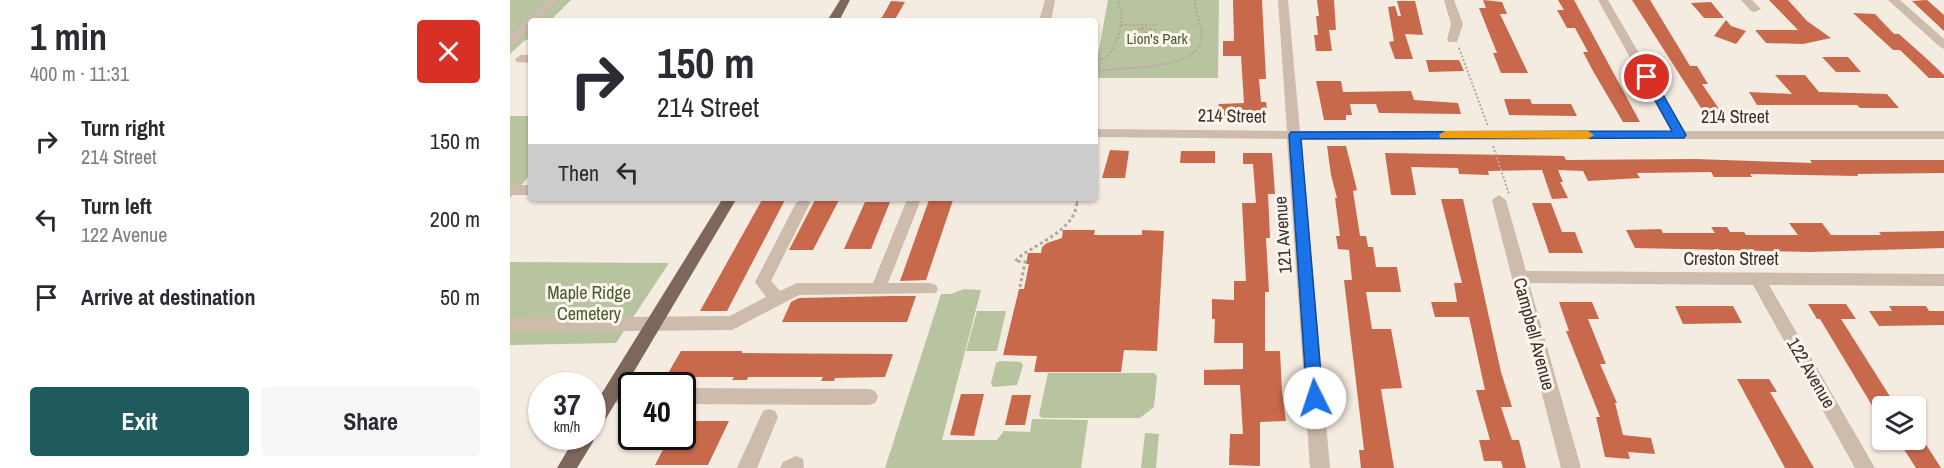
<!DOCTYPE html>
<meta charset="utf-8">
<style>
:root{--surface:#fff;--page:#f7f7f7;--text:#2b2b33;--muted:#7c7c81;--accent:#1f5a5e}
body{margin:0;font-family:"Archivo Narrow",sans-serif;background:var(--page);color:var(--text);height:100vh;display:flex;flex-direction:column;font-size:22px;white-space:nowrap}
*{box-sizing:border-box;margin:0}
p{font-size:20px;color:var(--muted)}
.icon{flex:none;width:33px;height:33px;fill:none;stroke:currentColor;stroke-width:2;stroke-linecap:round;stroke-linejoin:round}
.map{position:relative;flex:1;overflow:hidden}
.drawer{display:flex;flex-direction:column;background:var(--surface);width:510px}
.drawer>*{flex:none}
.top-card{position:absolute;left:18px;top:18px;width:570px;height:183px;border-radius:6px;box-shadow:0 2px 4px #0004;background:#fff;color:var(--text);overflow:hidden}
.fabs{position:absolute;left:1362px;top:396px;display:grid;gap:12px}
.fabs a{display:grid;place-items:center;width:54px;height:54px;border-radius:6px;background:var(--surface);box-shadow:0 2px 4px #0004;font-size:30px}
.speed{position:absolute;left:18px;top:372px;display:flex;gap:12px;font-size:30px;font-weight:700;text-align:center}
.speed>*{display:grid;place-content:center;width:78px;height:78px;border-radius:50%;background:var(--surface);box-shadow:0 2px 4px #0004;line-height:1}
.speed small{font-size:15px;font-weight:400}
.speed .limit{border:3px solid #111;border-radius:9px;background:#fff;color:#111}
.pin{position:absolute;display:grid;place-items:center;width:51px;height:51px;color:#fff;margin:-26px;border:3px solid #fff;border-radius:50%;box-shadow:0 2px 6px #0007}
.me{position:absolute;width:66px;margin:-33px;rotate:356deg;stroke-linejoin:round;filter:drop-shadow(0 0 4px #0008)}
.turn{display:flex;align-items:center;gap:21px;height:126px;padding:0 30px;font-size:27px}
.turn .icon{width:78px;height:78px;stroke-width:2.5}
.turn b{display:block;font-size:42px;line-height:51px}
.then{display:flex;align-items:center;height:57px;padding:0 30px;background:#0003;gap:12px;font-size:22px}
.round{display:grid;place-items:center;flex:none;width:63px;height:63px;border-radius:6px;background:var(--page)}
.headline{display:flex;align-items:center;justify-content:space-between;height:102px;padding:0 30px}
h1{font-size:36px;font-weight:800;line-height:45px}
.button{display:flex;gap:12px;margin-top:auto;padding:12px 30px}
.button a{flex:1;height:69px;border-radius:6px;background:var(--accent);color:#fff;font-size:24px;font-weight:800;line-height:69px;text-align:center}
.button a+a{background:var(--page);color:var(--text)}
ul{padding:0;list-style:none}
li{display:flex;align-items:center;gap:18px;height:78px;padding:0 30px}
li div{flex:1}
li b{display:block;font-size:22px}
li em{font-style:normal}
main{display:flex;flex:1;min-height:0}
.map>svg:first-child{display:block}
.green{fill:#b8c4a0}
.building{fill:#c8694b}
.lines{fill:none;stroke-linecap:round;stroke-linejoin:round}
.path-far1{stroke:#b9a596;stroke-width:2;stroke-dasharray:2 2;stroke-linecap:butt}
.path{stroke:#b9a596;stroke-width:3;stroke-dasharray:3 3;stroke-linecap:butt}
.minor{fill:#cdbbac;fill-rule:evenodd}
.major{fill:#7d675c;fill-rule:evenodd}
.route{fill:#1a73e8;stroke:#114b97;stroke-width:1.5}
.slow{fill:#f59e0b}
.labels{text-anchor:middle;stroke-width:6;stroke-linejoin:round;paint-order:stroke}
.far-park-label{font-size:15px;fill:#4a5a2e;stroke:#fbf5ee}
.street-label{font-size:18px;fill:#3b302b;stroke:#fbf5ee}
.park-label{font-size:18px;fill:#4a5a2e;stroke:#fbf5ee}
</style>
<main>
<section class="drawer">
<div class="headline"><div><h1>1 min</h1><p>400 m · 11:31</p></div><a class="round" style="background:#d93025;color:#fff"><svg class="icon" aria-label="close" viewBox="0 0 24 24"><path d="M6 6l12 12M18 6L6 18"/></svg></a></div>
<ul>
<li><svg class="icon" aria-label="right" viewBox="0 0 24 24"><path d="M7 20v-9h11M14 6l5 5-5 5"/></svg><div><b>Turn right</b><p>214 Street</p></div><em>150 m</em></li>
<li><svg class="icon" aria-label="left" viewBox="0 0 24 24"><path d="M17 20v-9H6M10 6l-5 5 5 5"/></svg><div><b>Turn left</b><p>122 Avenue</p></div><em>200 m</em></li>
<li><svg class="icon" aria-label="arrive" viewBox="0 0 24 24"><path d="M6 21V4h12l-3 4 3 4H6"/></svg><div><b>Arrive at destination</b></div><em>50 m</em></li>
</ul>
<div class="button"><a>Exit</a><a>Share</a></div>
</section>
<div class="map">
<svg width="1434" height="468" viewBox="0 0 1434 468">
<rect width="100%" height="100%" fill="#f4ebe1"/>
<path class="green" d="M0 0H61L40 21H21V38L14 41 0 54Z
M598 0H709L708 78H585V60H587Z
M0 116H21V174L0 198Z
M0 262 159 263 106 343 0 345Z
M454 289 471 290 432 440H487L494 431 520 432 522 419 578 420 571 468H375L431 294H441Z
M467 311H496L487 351H456Z
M490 361 511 362 513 365 507 385 483 387 481 383 486 363Z
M538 373H644L647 376 644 407 630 418H532L529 415Z
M635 433 649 434 646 468H631Z"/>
<path class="building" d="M723 0H752L756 79H749L751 102H756L758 116 717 118 704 116 709 104 734 103 731 56H713V41H724Z
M807 0H824L826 30H819L822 51H806L804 35H808L806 16H809Z
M973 0 992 2 997 14H990L1018 73H991L983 53H987L969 8H976Z
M1048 0H1064L1130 122H1113L1083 71 1073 52H1078L1065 28H1057L1047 10H1054Z
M1122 0H1140L1180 66H1187L1198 84H1192L1218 122H1200Z
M1259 0H1278L1297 21 1321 38 1293 44 1256 43 1245 30H1288Z
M1417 0 1434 15V31L1402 1Z
M381 1 395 2 384 21H370Z
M887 1H905L907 9 913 35 895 34 903 59H885L879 42 884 41 878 7 885 6 888 16H891Z
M1201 2 1214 18H1194L1181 3Z
M1343 13 1365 14 1384 34H1389L1417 59 1434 75V78H1419L1390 50H1383Z
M1216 20 1221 26 1236 31 1226 44 1204 36Z
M1312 57H1338L1351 72H1326Z
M916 60H949L954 71 919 72Z
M1265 75H1295L1309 92 1377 94 1389 108H1350L1347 105H1247L1239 92 1282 94Z
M806 81H831L833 92 901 91 904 100 948 103 951 114 869 113 866 104H840L842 115H836V120H814Z
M994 99H1020L1022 104H1061L1067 116 999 115Z
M817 146H836L847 190 843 191 850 236H856L858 247H863L866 267H887L891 292H856L862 329H881L892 388 871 389 884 468H851L849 450H854L834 280H842L839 250 828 249 826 236H830L825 198H827L821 175Z
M600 150 619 151 615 178H592Z
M671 151H705V163H670Z
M733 153H762L765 194H758L760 238H756L759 292H755V351H770L772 392 776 421 750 422V466L719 465 720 434H733L730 385H694V370L733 369V343H704L705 319H702V299L724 300V281H736L732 203H746L743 164H733Z
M875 153 1054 156 1056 160 1186 159 1302 163 1300 160H1434V173L1347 174 1348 176 1240 174 1242 177H1204L1201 172 1127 173 1130 178 1078 181 1073 171 1048 170 1053 182H1050L1058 198 1042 199 1032 170 978 171 979 175 949 174 948 168 901 167 906 195H881Z
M253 198H276L217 311H190Z
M931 199H953L991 372 1002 407H991L1002 440H1009L1016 468H993L991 461H974L969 440H980L966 390H975L959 317H925L921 302H947L944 283H952Z
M305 200H329L303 250H279Z
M419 200H443L416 280 390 281Z
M355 202H380L361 249H334Z
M1022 203H1041L1052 232H1065L1073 253H1039Z
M1279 223H1312L1321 235H1371L1369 232 1434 231V248L1299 252 1125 248 1116 230 1151 229 1153 233H1205L1201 227H1217L1220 232H1234L1236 235H1288Z
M553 230H585L584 235H632V230L654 231 647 351 614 350 611 372H524L527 356 493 355 509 289H514L519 264H516L518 253H531L532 247 537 243 552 238Z
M384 296H406L397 322H272L281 302 289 298Z
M1049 302H1082L1089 319H1078L1096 364H1090L1107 403H1105L1113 435 1141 438 1145 454 1118 452 1120 459 1095 457 1086 417H1090L1056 331H1059Z
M1298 304H1336L1346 319H1331L1386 406H1372V422L1310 319H1307Z
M1165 306H1223L1232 323 1173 324Z
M1379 306H1416L1419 311H1434V325L1369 326 1359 311H1382Z
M171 351H232V353L383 354 375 377 325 378 324 381H311L313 377H238L237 380H222L224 377H172L169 381 154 380Z
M1227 379H1259L1267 392H1260L1304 468H1275Z
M451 394H474L464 436 440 435Z
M502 395H521L515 425H495Z
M172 421H219L198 465H145L160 436H172Z
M1406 429 1431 468H1406L1388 440H1406Z"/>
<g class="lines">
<path class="path-far1" d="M611 25H648
M632 28 646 30 644 41 636 47H619L621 31Z
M629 37 635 40V43L624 45 623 40Z
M629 37 623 34 632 28
M629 37 636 33 632 29
M635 44 640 36 636 31
M949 48 978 126
M585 60V71
M587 60 597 58C609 40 616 21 608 0
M585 71C610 67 682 71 691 42 694 29 685 14 685 0
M983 146 999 194
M567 203V198"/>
<path class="path" d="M510 287 515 262 505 261C524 243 566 232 567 201"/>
<path class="minor" d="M37 0H48L27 21H21V27L4 44 0 46V35Z
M535 0H545L541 21H529Z
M768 0H778L790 131H1161L1088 0H1098L1174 131H1434V139H791L820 468H800L777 139 585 137V129L777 131Z
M934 0H944L953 24 947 42H939L937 40 941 24Z
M1231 0H1242L1251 9 1245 12 1241 11Z
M1378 0H1390L1434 39V49L1430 47Z
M11 55H21V63L7 62 5 59Z
M0 185H21V195H0Z
M989 195 996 200 1016 271 1434 274V286L1259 285 1365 468H1345L1243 285 1019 283 1071 468H1051L982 200Z
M292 198 298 199 300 203 261 281 270 291 287 283H363L396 202 398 198H407L410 202 378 283H420L426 285 428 289 426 293 289 295 222 330 0 332V318L220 316 256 297 245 282 286 203Z
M100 388H122V404L94 402 91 396 94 390Z
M172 388 359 389 365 391 368 397 365 403 359 405 172 404Z
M259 409 265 411 268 417 247 468H227L253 411Z
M286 456 293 459 294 468H270L273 462Z"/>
<path class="major" d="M330 0H340L329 21H317Z
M213 198H227L88 432 84 434 83 442 67 468H47L66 436H82V409Z"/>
</g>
<path class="route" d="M1137 74 1143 77 1176 135 1174 138 791 139 813 398 811 403 805 405 799 403 797 398 779 135 781 132 1162 131 1132 77Z"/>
<path class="slow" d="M935 131H1078L1084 135 1078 139 930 138 929 135Z"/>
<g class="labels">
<g class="far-park-label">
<text x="647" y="44">Lion's Park</text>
</g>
<g class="street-label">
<text transform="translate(722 116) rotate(1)" y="6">214 Street</text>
<text x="1225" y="123">214 Street</text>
<text transform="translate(773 235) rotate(-94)" y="6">121 Avenue</text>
<text x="1221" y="265">Creston Street</text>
<text transform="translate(1024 334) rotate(75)" y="6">Campbell Avenue</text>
<text transform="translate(1301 373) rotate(60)" y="6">122 Avenue</text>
</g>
<g class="park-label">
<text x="79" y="299">Maple Ridge<tspan x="79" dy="21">Cemetery</tspan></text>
</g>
</g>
</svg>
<div class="fabs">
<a><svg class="icon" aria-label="layers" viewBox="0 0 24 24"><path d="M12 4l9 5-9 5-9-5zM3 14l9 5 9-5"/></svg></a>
</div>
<div class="speed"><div>37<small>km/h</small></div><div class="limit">40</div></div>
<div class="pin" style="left:1137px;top:77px;background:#d93025"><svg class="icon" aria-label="arrive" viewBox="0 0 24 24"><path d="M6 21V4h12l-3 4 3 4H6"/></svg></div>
<svg class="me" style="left:805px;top:398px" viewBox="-20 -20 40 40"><circle r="19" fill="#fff"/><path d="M0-13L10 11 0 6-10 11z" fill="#1a73e8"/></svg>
<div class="top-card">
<div class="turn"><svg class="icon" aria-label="right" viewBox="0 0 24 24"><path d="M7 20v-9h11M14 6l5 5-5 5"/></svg><div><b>150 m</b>214 Street</div></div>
<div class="then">Then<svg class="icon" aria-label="left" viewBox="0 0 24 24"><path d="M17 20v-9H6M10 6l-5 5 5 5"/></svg></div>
</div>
</div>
</main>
